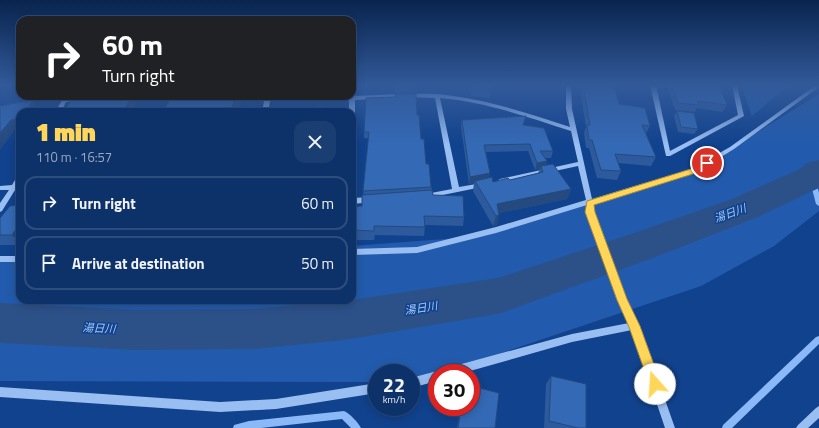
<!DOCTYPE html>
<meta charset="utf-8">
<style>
:root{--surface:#0d326a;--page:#1b3e72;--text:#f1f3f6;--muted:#9aaac1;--line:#2d4d7e;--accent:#ffd65a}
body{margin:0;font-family:"Titillium Web","Noto Sans JP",sans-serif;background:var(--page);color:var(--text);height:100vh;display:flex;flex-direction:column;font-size:15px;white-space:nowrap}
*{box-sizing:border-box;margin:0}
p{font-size:13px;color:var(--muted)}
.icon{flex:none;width:22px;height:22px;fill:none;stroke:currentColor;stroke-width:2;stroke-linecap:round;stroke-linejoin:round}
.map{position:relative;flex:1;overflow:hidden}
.drawer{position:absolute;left:16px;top:108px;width:340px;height:196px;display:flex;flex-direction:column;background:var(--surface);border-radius:12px;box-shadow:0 2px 10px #0003,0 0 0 1px var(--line)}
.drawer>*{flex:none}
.hud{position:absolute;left:16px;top:16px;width:340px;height:84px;border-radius:12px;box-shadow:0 2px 10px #0003,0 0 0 1px var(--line);background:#202124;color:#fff;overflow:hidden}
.speed{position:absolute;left:368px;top:364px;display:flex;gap:8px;font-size:20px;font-weight:700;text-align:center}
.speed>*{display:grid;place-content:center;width:52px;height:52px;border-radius:50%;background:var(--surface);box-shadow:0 2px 10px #0003,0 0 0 1px var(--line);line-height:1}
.speed small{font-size:10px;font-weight:400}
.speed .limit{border:6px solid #d22;background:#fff;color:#111}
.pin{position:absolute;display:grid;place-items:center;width:34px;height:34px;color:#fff;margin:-17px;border:2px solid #fff;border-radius:50%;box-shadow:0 1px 4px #0007}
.me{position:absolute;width:44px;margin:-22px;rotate:341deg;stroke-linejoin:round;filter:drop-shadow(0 0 3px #0008)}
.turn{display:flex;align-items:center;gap:14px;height:84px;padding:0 20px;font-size:18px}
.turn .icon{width:52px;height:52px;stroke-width:2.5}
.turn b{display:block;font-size:28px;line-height:34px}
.round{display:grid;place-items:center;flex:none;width:42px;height:42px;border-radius:12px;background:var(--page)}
.summary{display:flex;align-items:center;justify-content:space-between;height:68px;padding:0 20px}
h1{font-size:24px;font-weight:800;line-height:30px;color:var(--accent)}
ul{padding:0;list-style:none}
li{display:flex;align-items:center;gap:12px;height:54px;margin:0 8px 6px;padding:0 12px;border:2px solid var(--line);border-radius:12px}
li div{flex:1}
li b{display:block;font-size:15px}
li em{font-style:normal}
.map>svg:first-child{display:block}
.green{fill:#225bad}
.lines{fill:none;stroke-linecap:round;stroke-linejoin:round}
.stream{fill:#8bb8f6;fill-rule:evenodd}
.river{fill:#2c5189;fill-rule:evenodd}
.minor{fill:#99bef2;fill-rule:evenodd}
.wall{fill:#2d5a9c;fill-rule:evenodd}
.shaded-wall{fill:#244a7f}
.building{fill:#3469b5;stroke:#244a7f}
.route{fill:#ffd65a;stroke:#a68b3a}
.labels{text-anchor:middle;stroke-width:3;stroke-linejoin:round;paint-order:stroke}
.water-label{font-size:11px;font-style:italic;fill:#a5c8f9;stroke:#11428d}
</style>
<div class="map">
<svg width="819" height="428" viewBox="0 0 819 428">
<rect width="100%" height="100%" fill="#11428d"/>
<path class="green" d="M741 85H789L752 116Z
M819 94V211L774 246 701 286 442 373H437L411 382V373H377V382L0 381V262H20V300H352V246L485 236 707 163Z"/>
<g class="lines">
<path class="stream" d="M812 175 815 177 819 193V206L816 204 809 177Z
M819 336V344L732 428H722L723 425 816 337Z
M344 411C350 414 358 422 361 428H351L342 419 261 428H233L234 425 249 421Z"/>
<path class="river" d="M819 160V188L758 217 658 256 498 314 344 340 254 349 136 350 0 343V303L136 310 254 309 352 300 498 278 634 233 732 199 800 169 807 163Z"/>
<path class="minor" d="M352 85H355V96C382 95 410 93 437 94 483 98 527 113 570 127L566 109V85H571L572 109 592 199 691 169 730 147 816 85H819V87L734 149 695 173 593 203V212L626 299 639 326 675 428H665L632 330 572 342 463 373H442L444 370 447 368 572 334 629 323 618 300 587 212V205L496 233 417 253 352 255V249L417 247 496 227 586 200 578 166 500 183 497 181 500 179 578 162 571 131C528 117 486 102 440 98L459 187 482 183 485 185 482 187 428 198 425 196 426 194 452 189 435 98 407 97 355 100V169L352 171V112H349V96H352Z
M650 85H656L670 151 738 115 732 85H737L744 116 670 156H666Z
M66 96 68 97V99L85 96H98L95 98 66 102 61 112H55L64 97Z
M265 96H271L268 112H262Z
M18 175H20V182L2 211 0 212V203L9 190H0V186L12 185Z
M372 197 375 200 374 202 352 204V198Z
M0 256H20V262H0Z
M437 371 440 373H437V381L411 388V378Z
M377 383V393L276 409 220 412 0 397V387L220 402 276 399Z
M819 406V418L808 428H796L798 425 816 408Z"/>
</g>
<path class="wall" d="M395 85H415V92L395 93Z
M472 85H491L489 98 471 96Z
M580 85H614L619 104 650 126 646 133 656 157 651 166 618 163 621 171 617 180 597 178 589 148H586L584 133 586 127 581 96Z
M667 85H719L727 105 722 112 697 108 695 112 675 110Z
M241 102 238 112H164V110Z
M677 111 698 129 694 134 678 132 674 116Z
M417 115 421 139 433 195 464 217 463 226 425 225 424 236 375 235 374 240H352V207L362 206 364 195 363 191 369 138H364V132Z
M462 120 523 125 553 151 551 158H545L547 161 546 165 571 189 567 199 499 213 497 225 493 226 473 191 474 183 469 184 461 127ZM528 151 535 170 540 169 538 173 510 180 493 182 489 178 490 173 486 152Z
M20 205V245H0V218Z
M551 376 586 428H544L546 384Z
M461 407H471L495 428H457Z"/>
<path class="shaded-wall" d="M130 96H137L133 112H122Z
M234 96H239L241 102 238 112H232L231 110Z
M32 100 37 108 36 112H27Z
M20 118V127H17L0 150V133L11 120Z
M547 161 545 168 541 166 540 169 535 170 537 163Z
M490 173 488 180 475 181 474 183 469 184 470 177Z
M571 189 567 199 495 214 497 204Z
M499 215 497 225 493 226 496 216Z
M20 223V243L12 235Z"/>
<path class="building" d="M472 85H491V88L472 86Z
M583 85H614L619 104 645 108 650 126 642 125 656 157 615 154 621 171 601 170 592 140H589L587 125H590Z
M672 85H719L727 105 697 101 699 105 678 103Z
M395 94H416L417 115H419L421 139H424L426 164H429L431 187 363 191 369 132H364L366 98 395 97Z
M74 96H130L128 103 122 112H63Z
M172 96H236L231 110H196L195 112H167L168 110H164Z
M32 100 27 112H20V118L11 120 0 133V106Z
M325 106 324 112H274Z
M677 111 694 113 698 129 681 127Z
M526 116 523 125 544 128 553 151H540L547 161 537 163 530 144 484 145 490 173 470 177 462 120Z
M553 164 571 189 497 204 499 215 496 216 475 181 492 177 493 182 508 178 510 180 543 172 541 166Z
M432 190 433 195 463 196 464 217 424 216 425 227 374 226V231L352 230V207L362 206V195Z
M20 205V223L12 235H0V218L10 206Z
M551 376 586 384V428H578L549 421Z
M471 386 499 393 495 428H458L461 407H471Z"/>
<linearGradient id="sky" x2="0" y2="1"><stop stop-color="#09244e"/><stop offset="0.59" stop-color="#325a9a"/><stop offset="1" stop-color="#325a9a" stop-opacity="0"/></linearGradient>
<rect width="819" height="145" fill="url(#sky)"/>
<path class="route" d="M704 161H707L711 163 696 173 594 205 595 212 627 299 640 326 661 384 659 389 655 390 651 389 629 327 617 300 585 212 587 201 691 169Z"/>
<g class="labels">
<g class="water-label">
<text transform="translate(730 213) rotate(-20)" y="4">湯日川</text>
<text transform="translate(421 308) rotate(-9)" y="4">湯日川</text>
<text transform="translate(99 328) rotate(3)" y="4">湯日川</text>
</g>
</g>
</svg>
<div class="speed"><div>22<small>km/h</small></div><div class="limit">30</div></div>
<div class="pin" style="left:707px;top:163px;background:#d93025"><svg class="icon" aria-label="arrive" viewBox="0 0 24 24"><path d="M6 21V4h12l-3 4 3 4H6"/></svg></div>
<svg class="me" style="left:655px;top:384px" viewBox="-20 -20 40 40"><circle r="19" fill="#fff"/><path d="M0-13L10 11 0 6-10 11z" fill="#ffd65a"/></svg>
<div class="hud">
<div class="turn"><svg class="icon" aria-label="right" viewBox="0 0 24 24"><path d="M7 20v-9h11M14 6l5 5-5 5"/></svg><div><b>60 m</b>Turn right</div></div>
</div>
<section class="drawer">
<div class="summary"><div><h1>1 min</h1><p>110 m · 16:57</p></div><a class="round"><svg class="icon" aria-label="close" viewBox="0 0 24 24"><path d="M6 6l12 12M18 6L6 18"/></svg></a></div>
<ul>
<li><svg class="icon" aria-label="right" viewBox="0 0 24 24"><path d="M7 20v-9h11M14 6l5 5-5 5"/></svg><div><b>Turn right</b></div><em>60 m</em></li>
<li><svg class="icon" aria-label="arrive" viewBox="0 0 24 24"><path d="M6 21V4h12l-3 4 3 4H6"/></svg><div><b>Arrive at destination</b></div><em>50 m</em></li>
</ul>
</section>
</div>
